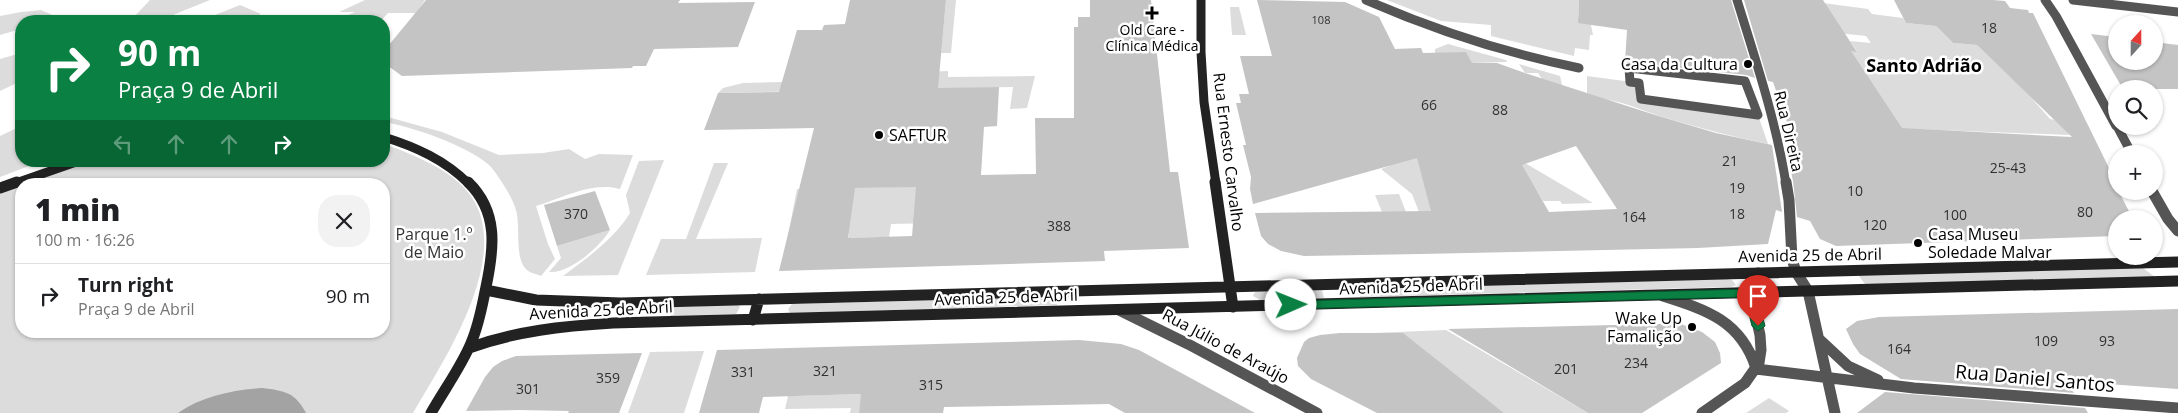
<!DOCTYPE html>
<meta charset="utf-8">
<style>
:root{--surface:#fff;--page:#f2f2f2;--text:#202124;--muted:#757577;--line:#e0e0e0}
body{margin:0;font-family:"Open Sans",sans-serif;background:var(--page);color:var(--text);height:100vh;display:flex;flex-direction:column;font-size:19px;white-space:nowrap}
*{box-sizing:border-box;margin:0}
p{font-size:16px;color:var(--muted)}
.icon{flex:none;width:28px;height:28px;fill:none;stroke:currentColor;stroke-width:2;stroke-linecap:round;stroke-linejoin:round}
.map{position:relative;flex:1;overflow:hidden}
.sheet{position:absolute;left:15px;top:178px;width:375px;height:160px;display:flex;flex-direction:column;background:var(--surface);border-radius:20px;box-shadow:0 1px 4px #0004}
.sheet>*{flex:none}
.guide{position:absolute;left:15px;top:15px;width:375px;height:152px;border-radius:20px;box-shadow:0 1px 4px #0004;background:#0b8043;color:#fff;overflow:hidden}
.needle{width:32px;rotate:21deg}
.controls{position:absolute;left:2108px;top:15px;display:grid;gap:10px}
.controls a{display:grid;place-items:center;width:55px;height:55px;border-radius:50%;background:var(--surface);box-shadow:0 1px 4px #0004;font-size:25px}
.pin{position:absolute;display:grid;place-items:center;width:42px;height:42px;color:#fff;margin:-51px -21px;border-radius:50% 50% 50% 0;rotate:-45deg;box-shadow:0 0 5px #0007}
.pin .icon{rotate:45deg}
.me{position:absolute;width:55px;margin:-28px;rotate:89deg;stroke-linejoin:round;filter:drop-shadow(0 0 4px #0008)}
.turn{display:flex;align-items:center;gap:18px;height:105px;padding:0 20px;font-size:22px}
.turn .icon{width:65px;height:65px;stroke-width:2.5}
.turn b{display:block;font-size:35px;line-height:42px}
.lanes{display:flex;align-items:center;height:48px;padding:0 20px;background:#0003;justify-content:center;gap:25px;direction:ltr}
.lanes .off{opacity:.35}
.round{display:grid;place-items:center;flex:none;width:52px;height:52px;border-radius:20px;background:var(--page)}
.head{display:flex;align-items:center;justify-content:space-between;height:85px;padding:0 20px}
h1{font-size:30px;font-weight:800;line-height:38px}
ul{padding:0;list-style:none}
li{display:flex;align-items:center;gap:15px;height:65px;padding:0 20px;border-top:1px solid var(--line)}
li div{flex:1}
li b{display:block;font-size:19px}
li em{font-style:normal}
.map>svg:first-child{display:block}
.green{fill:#dcdcdc;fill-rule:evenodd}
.water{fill:#a3a3a3}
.building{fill:#c4c4c4;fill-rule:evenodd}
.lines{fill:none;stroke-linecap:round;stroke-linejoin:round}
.street-far1{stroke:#555;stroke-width:9}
.street{stroke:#555;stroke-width:11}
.secondary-far1{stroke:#222;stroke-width:9}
.secondary{stroke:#222;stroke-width:11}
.route{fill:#0b8043;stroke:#07532c}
.poi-dot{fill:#000;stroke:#fff;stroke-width:2}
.labels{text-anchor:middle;stroke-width:5;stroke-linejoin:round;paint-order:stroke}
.far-number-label{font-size:11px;fill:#313131}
.number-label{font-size:14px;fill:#313131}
.far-poi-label{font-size:14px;fill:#000;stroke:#fff}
.poi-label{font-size:16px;fill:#000;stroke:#fff;text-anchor:end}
.street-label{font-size:16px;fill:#000;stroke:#fff}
.park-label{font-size:16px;fill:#333;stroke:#fff}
.neighbourhood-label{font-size:18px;font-weight:bold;fill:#000;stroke:#fff}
.near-street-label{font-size:19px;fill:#000;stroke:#fff}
</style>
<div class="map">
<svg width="2178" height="413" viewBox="0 0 2178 413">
<rect width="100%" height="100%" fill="#fff"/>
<path class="green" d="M150 0H210L158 21H125L132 19Z
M365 0H425L416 13H388L381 21H334L355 12H339Z
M946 0H956L951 53H941Z
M1387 0H1644L1609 26 1591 25 1593 35H1590L1589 50 1575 48 1574 56 1491 36V25L1441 21ZM1579 1 1608 5 1607 23 1578 18Z
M1823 3 1868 9 1872 14 1903 18 1906 23 1936 26 1953 43 1977 45 2029 95 2050 119 2062 121 2069 135 1888 128 1851 51H1857L1850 41 1871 43 1866 36 1818 31Z
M240 5 261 14 245 21H200Z
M1230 7H1239L1246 35H1232Z
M41 10 59 18 47 21H21V29L0 35V16L21 12Z
M1448 44 1506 60 1507 62 1472 63 1435 53V49Z
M21 53V81L0 91V59Z
M1519 64 1560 76 1562 85 1549 89 1538 73H1525Z
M948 71V77L1035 76 1027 108 1010 109 1013 87 718 93 723 88 743 83 915 79 926 72Z
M1587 76 1639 83 1641 99 1758 115 1768 144C1734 137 1700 128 1666 118 1641 111 1614 96 1587 99Z
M384 116 442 132 499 155 543 153 569 149 585 159 599 154 633 155 620 189C593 181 562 198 536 206L548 244 555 259 541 276C537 274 530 273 527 270 513 258 522 225 515 207 512 197 497 173 489 165 466 145 413 127 384 122Z
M21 126V132L15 136 17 149 21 150V161H42L0 177V136Z
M1404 134 1469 211 1419 212 1412 194 1381 169 1389 166Z
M384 144C412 154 453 170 471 196 513 257 444 360 413 413H0V192L21 184V331H384V184H22L93 161H132L134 164 146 161H384Z
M664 160 618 275 563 276C587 258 614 239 630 213L626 195 639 161Z
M714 163H728L696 239 762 238 755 272 646 275 661 239H686Z
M1525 163 1593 203 1562 204 1560 201H1543L1535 188 1484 178Z
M941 186 937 223 891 224 889 237 848 238 849 234 846 233 788 235 797 189Z
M1399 194 1406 212H1382L1375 195Z
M610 230C600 247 569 274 549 272L561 258 557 246Z
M2143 268 2155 277 1866 285 1858 275Z
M1726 279 1732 280 1736 285 1732 287 1360 297 1357 289Z
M1322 290 1324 298 1260 300 1253 296 1254 293 1258 291Z
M1056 297 1057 305 790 313 788 309 792 304Z
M738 305 740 307 736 314 671 316 669 314 674 307Z
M1446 330 1588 413H1504L1474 391 1373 333Z
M704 351 684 413H628L650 352Z
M862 394 859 413H850L851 408 785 409 788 396Z
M1769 398 1789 411 1786 413H1746Z"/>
<path class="water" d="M262 388C285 391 295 392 306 413H178C202 396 233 390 262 388Z"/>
<path class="building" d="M426 0H680L678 3 755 2 738 47 654 49 646 66H633L632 68 402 76 384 63V51Z
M850 0H946L938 88 999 87 997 126 984 127 981 175 1036 174 1035 118H1074V27H1078V17H1090V0H1151L1170 172H1178L1189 248 1104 251 1105 261 779 271 814 128 704 130 718 93 779 92 797 30H822L824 25 845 24ZM916 187 912 236 848 238 855 188Z
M1257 0 1345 2 1379 17 1395 49 1421 48 1423 53 1466 52 1472 63H1497L1525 73 1652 114 1716 133 1772 145 1782 212 1776 210 1768 244 1698 248 1421 254 1304 256 1281 251 1268 244 1261 236 1255 213 1431 211 1417 158 1253 204 1250 189 1251 177 1243 145H1246L1236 103H1241L1239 94H1249L1240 56H1272ZM1576 146 1617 209 1549 212 1522 165Z
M1579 0H1731L1755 78 1746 75 1625 62 1627 30 1578 23Z
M1744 0H1823L1857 52 1851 51 1902 128 2072 137 1977 45 1953 43 1936 26 1906 23 1894 0H1993L2005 1 2010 8 2028 10 2029 13H2033L2109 168 2116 183V191H2121V193L2119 192 2133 219H2116V236L1836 246 1820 239 1810 221 1797 217 1793 181 1786 148 1797 151 1773 82 1768 81Z
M2091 34 2116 37V61H2154V42L2178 45V89H2123Z
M595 191 610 230 557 246 544 205Z
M2178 309V389L2065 381 2074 393 1901 379 1860 354 1853 344 1846 329 1857 321 1879 317Z
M1654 324H1681L1702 332 1715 342 1720 353 1721 363 1642 413H1588L1448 329Z
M1340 333H1403L1504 413H1377L1311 379 1298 366 1297 358 1304 342 1309 338 1320 335Z
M1079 340 1121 344 1139 350 1255 413H1125L1109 404 944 407 943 413H859L861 394 763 397 759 413H699L717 350Z
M642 353 619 413H568L569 411 519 410 466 411 485 377 493 367 502 361 516 356Z
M1885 392 2085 408 2088 413H1857Z"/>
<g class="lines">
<path class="street-far1" d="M1366 0C1435 30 1505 53 1579 68
M1737 0C1756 61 1776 121 1786 184
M2045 0 2056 16 2116 126
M2073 0 2178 12
M1629 68 1745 81 1758 115 1641 99 1639 83 1630 82Z
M2117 126 2132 154"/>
<path class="street" d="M1786 182 1789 200 1792 259 1796 272 1808 291 1835 413
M2152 191 2168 219 2178 231
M1663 296C1707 310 1741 321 1756 368
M1119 310 1188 344 1317 413
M1819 339 1848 366 1878 380
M1756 369 1914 388 2178 408
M1702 413 1745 383 1759 363 1761 350 1760 335 1749 286 1752 278 1758 273"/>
<path class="secondary-far1" d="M1201 0V52L1204 102 1216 184
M384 137C416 147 445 160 469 184
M13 184 79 161"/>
<path class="secondary" d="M1215 182 1233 307
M0 188 17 182
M486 290 536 300 621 303 2178 262
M753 320 759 299
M469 348C516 331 563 326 613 323L2178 281
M431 413C444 390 461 367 471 343 479 325 482 306 486 287 494 249 499 212 468 182"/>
</g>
<path class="route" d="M1750 289 1756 293 1765 326 1758 331 1752 326 1745 297 1291 309 1284 305 1291 301Z"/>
<g class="poi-dot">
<path d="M1149.5 5.5h5v5h5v5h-5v5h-5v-5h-5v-5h5z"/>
<circle cx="1748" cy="64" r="5"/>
<circle cx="879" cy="135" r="5"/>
<circle cx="1918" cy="243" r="5"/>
<circle cx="1692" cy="327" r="5"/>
</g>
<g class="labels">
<g class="far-number-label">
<text x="1321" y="24">108</text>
</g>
<g class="number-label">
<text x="1989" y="33">18</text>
<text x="1429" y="110">66</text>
<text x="1500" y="115">88</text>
<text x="1730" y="166">21</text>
<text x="2008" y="173">25-43</text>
<text x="1737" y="193">19</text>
<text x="1855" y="196">10</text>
<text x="2085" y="217">80</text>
<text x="576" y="219">370</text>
<text x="1737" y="219">18</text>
<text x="1955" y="220">100</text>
<text x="1634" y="222">164</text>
<text x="1875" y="230">120</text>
<text x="1059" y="231">388</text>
<text x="2046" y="346">109</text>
<text x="2107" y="346">93</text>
<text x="1899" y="354">164</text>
<text x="1636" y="368">234</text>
<text x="1566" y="374">201</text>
<text x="825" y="376">321</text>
<text x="743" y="377">331</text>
<text x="608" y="383">359</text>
<text x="931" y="390">315</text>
<text x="528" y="394">301</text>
</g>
<g class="far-poi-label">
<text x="1152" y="35">Old Care -<tspan x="1152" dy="16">Clínica Médica</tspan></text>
</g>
<g class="poi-label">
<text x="1738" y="70">Casa da Cultura</text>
<text x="889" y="141" text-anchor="start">SAFTUR</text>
<text x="1928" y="240" text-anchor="start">Casa Museu<tspan x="1928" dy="18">Soledade Malvar</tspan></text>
<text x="1682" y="324">Wake Up<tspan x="1682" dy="18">Famalição</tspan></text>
</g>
<g class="street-label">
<text transform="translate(1789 131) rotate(77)" y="6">Rua Direita</text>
<text transform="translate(1229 152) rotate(83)" y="6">Rua Ernesto Carvalho</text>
<text transform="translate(1810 255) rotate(-1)" y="6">Avenida 25 de Abril</text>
<text transform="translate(1411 286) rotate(-2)" y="6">Avenida 25 de Abril</text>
<text transform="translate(1006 297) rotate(-2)" y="6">Avenida 25 de Abril</text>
<text transform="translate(601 310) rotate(-3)" y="6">Avenida 25 de Abril</text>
<text transform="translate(1226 346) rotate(28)" y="6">Rua Júlio de Araújo</text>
</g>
<g class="park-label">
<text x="434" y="240">Parque 1.º<tspan x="434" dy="18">de Maio</tspan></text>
</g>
<g class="neighbourhood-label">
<text x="1924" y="72">Santo Adrião</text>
</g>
<g class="near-street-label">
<text transform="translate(2035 378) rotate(5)" y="7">Rua Daniel Santos</text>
</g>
</g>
</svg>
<div class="controls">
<a><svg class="needle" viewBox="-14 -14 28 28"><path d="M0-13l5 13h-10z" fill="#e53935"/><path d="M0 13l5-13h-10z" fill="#757577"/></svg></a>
<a><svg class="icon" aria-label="search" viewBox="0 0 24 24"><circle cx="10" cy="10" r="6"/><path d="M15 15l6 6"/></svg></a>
<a>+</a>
<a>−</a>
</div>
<div class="pin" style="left:1758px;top:326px;background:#d93025"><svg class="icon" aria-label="arrive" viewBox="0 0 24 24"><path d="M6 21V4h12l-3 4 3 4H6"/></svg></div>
<svg class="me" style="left:1291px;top:305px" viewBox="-20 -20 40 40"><circle r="19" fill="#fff"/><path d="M0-13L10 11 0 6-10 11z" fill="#0b8043"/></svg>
<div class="guide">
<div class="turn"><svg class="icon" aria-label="right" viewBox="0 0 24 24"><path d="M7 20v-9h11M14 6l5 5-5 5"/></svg><div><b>90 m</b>Praça 9 de Abril</div></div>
<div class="lanes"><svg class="icon off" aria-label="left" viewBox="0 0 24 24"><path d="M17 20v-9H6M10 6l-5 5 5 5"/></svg><svg class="icon off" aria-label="ahead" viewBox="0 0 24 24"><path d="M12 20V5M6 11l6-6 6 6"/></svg><svg class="icon off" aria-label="ahead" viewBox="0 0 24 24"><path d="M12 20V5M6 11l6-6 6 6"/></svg><svg class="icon" aria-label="right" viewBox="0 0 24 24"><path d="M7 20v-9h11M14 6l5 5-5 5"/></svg></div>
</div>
<section class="sheet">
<div class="head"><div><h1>1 min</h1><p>100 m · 16:26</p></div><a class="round"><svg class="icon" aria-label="close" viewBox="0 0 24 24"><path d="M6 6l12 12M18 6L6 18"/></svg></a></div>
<ul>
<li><svg class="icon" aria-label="right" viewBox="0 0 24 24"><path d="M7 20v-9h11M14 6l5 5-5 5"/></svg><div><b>Turn right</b><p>Praça 9 de Abril</p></div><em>90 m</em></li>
</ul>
</section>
</div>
